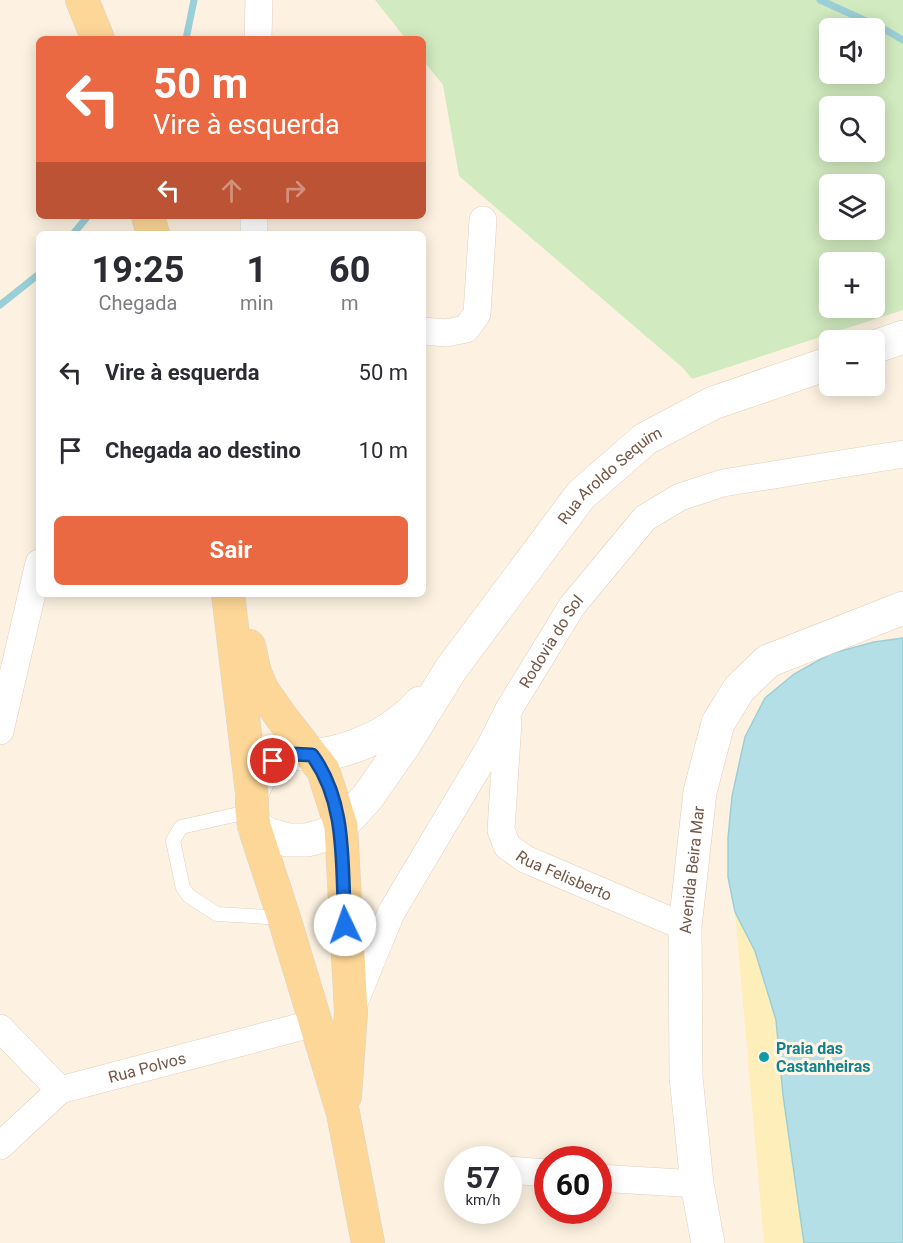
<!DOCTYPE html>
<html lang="pt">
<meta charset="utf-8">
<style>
:root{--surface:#fff;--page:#f2f2f3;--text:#2b2b33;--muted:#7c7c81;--accent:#ea6842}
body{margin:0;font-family:Roboto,sans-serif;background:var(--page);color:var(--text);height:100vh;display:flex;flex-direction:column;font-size:22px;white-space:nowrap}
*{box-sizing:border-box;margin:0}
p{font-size:20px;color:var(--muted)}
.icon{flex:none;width:33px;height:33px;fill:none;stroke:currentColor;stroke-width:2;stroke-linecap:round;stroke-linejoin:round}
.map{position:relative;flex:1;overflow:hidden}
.sheet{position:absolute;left:36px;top:231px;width:390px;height:366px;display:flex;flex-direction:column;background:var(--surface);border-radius:9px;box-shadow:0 3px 15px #0003}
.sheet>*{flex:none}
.guide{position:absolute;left:36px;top:36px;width:390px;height:183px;border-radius:9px;box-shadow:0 3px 15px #0003;background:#ea6842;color:#fff;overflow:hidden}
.controls{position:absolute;left:819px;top:18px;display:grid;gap:12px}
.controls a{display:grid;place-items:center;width:66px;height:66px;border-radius:9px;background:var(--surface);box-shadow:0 3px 15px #0003;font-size:30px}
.speed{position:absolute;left:444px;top:1146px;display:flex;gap:12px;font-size:30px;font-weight:700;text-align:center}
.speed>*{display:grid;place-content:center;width:78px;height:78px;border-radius:50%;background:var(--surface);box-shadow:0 3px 15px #0003;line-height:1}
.speed small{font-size:15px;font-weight:400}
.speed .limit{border:9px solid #d22;background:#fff;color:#111}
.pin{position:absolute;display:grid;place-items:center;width:51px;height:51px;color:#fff;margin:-26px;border:3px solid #fff;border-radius:50%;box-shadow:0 2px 6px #0007}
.me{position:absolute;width:66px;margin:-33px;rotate:357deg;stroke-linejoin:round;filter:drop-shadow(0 0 4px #0008)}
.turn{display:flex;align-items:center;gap:21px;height:126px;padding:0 18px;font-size:27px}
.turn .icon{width:78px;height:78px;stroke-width:2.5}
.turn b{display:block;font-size:42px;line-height:51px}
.lanes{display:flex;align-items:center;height:57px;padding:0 18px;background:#0003;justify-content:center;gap:30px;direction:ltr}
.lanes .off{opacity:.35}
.eta{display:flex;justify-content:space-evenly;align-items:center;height:102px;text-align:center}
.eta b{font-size:36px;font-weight:700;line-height:42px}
.primary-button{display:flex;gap:12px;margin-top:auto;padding:12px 18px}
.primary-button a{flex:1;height:69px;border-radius:9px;background:var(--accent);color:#fff;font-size:24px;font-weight:700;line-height:69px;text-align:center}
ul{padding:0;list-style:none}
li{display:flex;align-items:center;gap:18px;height:78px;padding:0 18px}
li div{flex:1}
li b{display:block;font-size:22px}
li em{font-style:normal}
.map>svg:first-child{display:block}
.green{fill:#d1eabf;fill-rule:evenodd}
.sand{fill:#fdeeba}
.water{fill:#b5dfe6;stroke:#9bcfd8;stroke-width:1.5}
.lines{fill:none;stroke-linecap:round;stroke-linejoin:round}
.stream{stroke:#9bcfd8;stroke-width:7}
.service-casing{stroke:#e1cebc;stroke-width:15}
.minor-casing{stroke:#e1cebc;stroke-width:28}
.tertiary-casing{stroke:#e1cebc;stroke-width:34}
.primary-casing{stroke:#dbd3cf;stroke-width:34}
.service{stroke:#fff;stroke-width:14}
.minor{stroke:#fff;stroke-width:27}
.tertiary{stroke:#fff;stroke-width:33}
.primary{stroke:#fdd797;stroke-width:33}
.route-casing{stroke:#114b97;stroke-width:15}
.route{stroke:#1a73e8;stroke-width:10}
.culture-dot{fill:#0f9aa8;stroke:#fff6e7;stroke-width:2}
.labels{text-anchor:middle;stroke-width:6;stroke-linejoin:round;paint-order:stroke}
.street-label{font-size:16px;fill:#745747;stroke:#fff6e7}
.culture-label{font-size:16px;font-weight:bold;fill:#0d838f;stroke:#fff6e7;text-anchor:start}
</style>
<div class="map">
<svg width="903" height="1243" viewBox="0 0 903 1243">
<rect width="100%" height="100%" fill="#fdf2e1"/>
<path class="green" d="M375 0H903V310L692 379 683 368 459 176 443 85 423 60V39H406ZM830 28H874V74H830ZM874 106V152H830V106ZM874 184V230H830V184ZM830 262H874V308H830Z"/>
<path class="sand" d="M735 912 755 951 776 1020 783 1095 804 1243H764Z"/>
<path class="water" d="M903 638V1243H804L783 1095 776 1020 755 951 735 912 728 877V838L732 796 745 737 765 698 794 674 830 654 874 642Z"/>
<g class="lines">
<path class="stream" d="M820 0 884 29 903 40
M186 39 194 0
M73 234 88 216
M0 305 39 274"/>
<g class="service-casing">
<path id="service" d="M252 811 181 827 173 841 183 888 189 896 217 914 284 918"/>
</g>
<g class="minor-casing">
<g id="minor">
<path d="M258 39 259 0"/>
<path d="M254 234V216"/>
<path d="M423 331 446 333 466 329 477 314 483 220"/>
<path id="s1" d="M508 722 501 830 507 846 525 859 685 927"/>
<path d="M0 731 39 563"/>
<path id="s2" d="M352 1008 391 913 491 745 509 709 572 606 645 518 680 497 723 483 903 454"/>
<path d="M0 1028 60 1090"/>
<path id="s3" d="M0 1146 60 1090 315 1023"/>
<path d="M508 1170 548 1173"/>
<path d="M598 1178 697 1184"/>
</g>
</g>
<g class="tertiary-casing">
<g id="tertiary">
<path d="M874 347 903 337"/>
<path d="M252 793C260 774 271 756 294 754 306 753 319 756 331 753 365 745 396 730 420 703"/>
<path id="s4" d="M254 826 270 835 288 840H307L325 835 341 826 367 798 404 745 451 669 581 495 645 439 713 403 830 363"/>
<path id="s5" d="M708 1243 697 1184 686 1077 685 927 700 792 718 723 739 689 768 661 903 608"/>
</g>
</g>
<g class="primary-casing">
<path id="primary" d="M82 0 98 39
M148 216 153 234
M228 594 252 793V811L254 826 284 918 343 1113 368 1243
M249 646 255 673 263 691 282 718 323 770 341 826 351 1012 345 1096"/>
</g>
<use href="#service" class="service"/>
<use href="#minor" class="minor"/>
<use href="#tertiary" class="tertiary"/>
<use href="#primary" class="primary"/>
</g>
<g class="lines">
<g class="route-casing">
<path id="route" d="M273 761 292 754 312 755C348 804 341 867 345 925"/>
</g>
<use href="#route" class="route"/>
</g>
<circle class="culture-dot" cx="764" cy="1057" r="6"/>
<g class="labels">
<g class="street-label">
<text dy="6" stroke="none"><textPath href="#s4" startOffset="537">Rua Aroldo Sequim</textPath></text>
<text dy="6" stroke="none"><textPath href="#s2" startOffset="418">Rodovia do Sol</textPath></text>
<text dy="6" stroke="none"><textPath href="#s5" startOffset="375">Avenida Beira Mar</textPath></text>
<text dy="6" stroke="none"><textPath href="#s1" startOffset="190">Rua Felisberto</textPath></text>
<text dy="6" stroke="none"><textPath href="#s3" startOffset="172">Rua Polvos</textPath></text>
</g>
<g class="culture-label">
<text x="776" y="1054">Praia das<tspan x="776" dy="18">Castanheiras</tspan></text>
</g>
</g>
</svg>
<div class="controls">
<a><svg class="icon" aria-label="sound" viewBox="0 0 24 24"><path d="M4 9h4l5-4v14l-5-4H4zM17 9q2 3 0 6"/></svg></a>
<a><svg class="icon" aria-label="search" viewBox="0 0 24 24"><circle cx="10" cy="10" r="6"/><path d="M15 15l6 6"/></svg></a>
<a><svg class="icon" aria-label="layers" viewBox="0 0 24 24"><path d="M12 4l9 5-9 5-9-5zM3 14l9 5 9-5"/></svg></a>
<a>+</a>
<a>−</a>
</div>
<div class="speed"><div>57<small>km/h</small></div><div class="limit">60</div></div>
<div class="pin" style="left:273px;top:761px;background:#d93025"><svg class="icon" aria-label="arrive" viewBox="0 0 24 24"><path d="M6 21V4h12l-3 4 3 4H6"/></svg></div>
<svg class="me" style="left:345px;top:925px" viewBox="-20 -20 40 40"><circle r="19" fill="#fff"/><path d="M0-13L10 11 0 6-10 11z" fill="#1a73e8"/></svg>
<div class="guide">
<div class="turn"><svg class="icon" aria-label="left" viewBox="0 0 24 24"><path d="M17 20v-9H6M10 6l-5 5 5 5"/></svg><div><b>50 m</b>Vire à esquerda</div></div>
<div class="lanes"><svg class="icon" aria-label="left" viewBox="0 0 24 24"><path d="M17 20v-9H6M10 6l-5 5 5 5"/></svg><svg class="icon off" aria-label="ahead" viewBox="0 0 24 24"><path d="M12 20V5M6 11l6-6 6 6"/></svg><svg class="icon off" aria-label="right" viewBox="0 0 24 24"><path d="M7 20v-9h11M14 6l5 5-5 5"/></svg></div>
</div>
<section class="sheet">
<div class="eta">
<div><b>19:25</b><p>Chegada</p></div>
<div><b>1</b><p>min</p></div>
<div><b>60</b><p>m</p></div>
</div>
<ul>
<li><svg class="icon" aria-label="left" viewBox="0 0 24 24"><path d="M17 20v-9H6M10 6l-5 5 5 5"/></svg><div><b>Vire à esquerda</b></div><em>50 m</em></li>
<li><svg class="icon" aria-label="arrive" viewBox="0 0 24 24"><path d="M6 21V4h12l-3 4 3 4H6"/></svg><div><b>Chegada ao destino</b></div><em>10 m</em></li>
</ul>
<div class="primary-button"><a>Sair</a></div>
</section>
</div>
